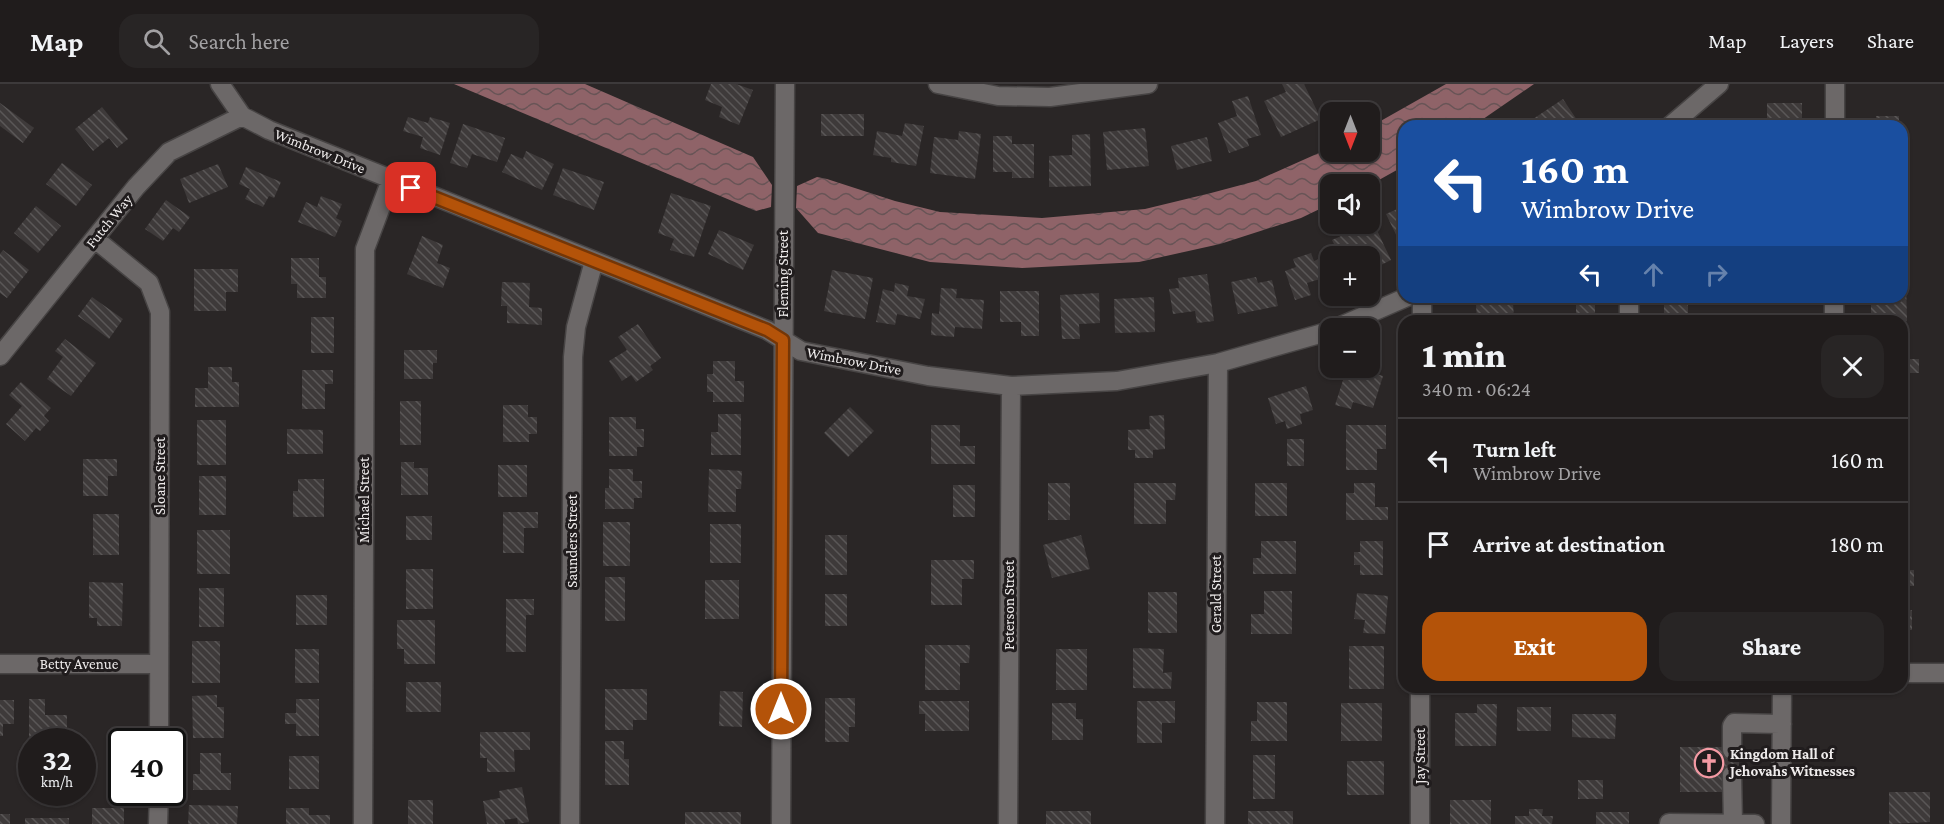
<!DOCTYPE html>
<meta charset="utf-8">
<style>
:root{--surface:#201c1c;--page:#282525;--text:#f1f3f6;--muted:#a2a1a3;--line:#3d3a3b;--accent:#b45309}
body{margin:0;font-family:"Crimson Pro",serif;background:var(--page);color:var(--text);height:100vh;display:flex;flex-direction:column;font-size:22px;white-space:nowrap}
*{box-sizing:border-box;margin:0}
p{font-size:20px;color:var(--muted)}
.icon{flex:none;width:33px;height:33px;fill:none;stroke:currentColor;stroke-width:2;stroke-linecap:round;stroke-linejoin:round}
.map{position:relative;flex:1;overflow:hidden}
.sheet{position:absolute;left:1398px;top:231px;width:510px;height:378px;display:flex;flex-direction:column;background:var(--surface);border-radius:18px;box-shadow:0 2px 4px #0004,0 0 0 2px var(--line)}
.sheet>*{flex:none}
.hud{position:absolute;left:1398px;top:36px;width:510px;height:183px;border-radius:18px;box-shadow:0 2px 4px #0004,0 0 0 2px var(--line);background:#1a4fa0;color:#fff;overflow:hidden}
.needle{width:39px;rotate:180deg}
.buttons{position:absolute;left:1320px;top:18px;display:grid;gap:12px}
.buttons a{display:grid;place-items:center;width:60px;height:60px;border-radius:12px;background:var(--surface);box-shadow:0 2px 4px #0004,0 0 0 2px var(--line);font-size:30px}
.speed{position:absolute;left:18px;top:644px;display:flex;gap:12px;font-size:30px;font-weight:700;text-align:center}
.speed>*{display:grid;place-content:center;width:78px;height:78px;border-radius:50%;background:var(--surface);box-shadow:0 2px 4px #0004,0 0 0 2px var(--line);line-height:1}
.speed small{font-size:15px;font-weight:400}
.speed .limit{border:3px solid #111;border-radius:9px;background:#fff;color:#111}
.pin{position:absolute;display:grid;place-items:center;width:51px;height:51px;color:#fff;margin:-26px;border-radius:12px;box-shadow:0 3px 9px #0006}
.me{position:absolute;width:66px;margin:-33px;rotate:0deg;stroke-linejoin:round;filter:drop-shadow(0 0 4px #0008)}
.turn{display:flex;align-items:center;gap:21px;height:126px;padding:0 24px;font-size:27px}
.turn .icon{width:78px;height:78px;stroke-width:2.5}
.turn b{display:block;font-size:42px;line-height:51px}
.lanes{display:flex;align-items:center;height:57px;padding:0 24px;background:#0003;justify-content:center;gap:30px;direction:ltr}
.lanes .off{opacity:.35}
.round{display:grid;place-items:center;flex:none;width:63px;height:63px;border-radius:18px;background:var(--page)}
.summary{display:flex;align-items:center;justify-content:space-between;height:102px;padding:0 24px}
h1{font-size:36px;font-weight:800;line-height:45px}
.primary-button{display:flex;gap:12px;margin-top:auto;padding:12px 24px}
.primary-button a{flex:1;height:69px;border-radius:18px;background:var(--accent);color:#fff;font-size:24px;font-weight:800;line-height:69px;text-align:center}
.primary-button a+a{background:var(--page);color:var(--text)}
ul{padding:0;list-style:none}
li{display:flex;align-items:center;gap:18px;height:84px;padding:0 24px;border-top:2px solid var(--line)}
li div{flex:1}
li b{display:block;font-size:22px}
li em{font-style:normal}
header{display:flex;align-items:center;gap:36px;box-sizing:border-box;height:84px;padding:0 30px;background:var(--surface);border-bottom:2px solid var(--line)}
header strong{font-size:28px}
nav{display:flex;gap:33px;margin-inline-start:auto;font-size:21px}
.search{width:420px;height:54px;background:var(--page);display:flex;align-items:center;gap:15px;box-sizing:border-box;padding:0 21px;border-radius:18px;color:var(--muted);font-size:22px}
.map>svg:first-child{display:block}
.water{fill:url(#water-waves)}
.building{fill:url(#building-back-hatch)}
.lines{fill:none;stroke-linecap:round;stroke-linejoin:round}
.minor-casing{stroke:#474444;stroke-width:21}
.minor{stroke:#6c6868;stroke-width:18}
.route-casing{stroke:#753606;stroke-width:15}
.route{stroke:#b45309;stroke-width:10}
.labels{text-anchor:middle;stroke-width:6;stroke-linejoin:round;paint-order:stroke}
.street-label{font-size:15px;fill:#efecec;stroke:#201c1d}
.poi-label{font-size:15px;font-weight:bold;fill:#efecec;stroke:#201c1d;text-anchor:start}
</style>
<header>
<strong>Map</strong>
<div class="search"><svg class="icon" aria-label="search" viewBox="0 0 24 24"><circle cx="10" cy="10" r="6"/><path d="M15 15l6 6"/></svg>Search here</div>
<nav><a>Map</a><a>Layers</a><a>Share</a></nav>
</header>
<div class="map">
<svg width="1944" height="740" viewBox="0 0 1944 740">
<defs>
<pattern id="water-waves" width="16" height="10" patternUnits="userSpaceOnUse" patternTransform="scale(1.5)"><rect width="16" height="10" fill="#8f6368"/><path d="M0 5q4-4 8 0t8 0" fill="none" stroke="#685456"/></pattern>
<pattern id="building-back-hatch" width="6" height="6" patternUnits="userSpaceOnUse" patternTransform="scale(1.5)"><rect width="6" height="6" fill="#3e3a3a"/><path d="M-1 5l2 2M0 0l6 6M5-1l2 2" fill="none" stroke="#5a5757"/></pattern>
</defs>
<rect width="100%" height="100%" fill="#2a2626"/>
<path class="water" d="M454 0H585L753 73 772 101 771 123 756 127Z
M1446 0H1534L1473 42H1404V82L1370 101 1330 100V120L1301 134 1220 160 1139 178 1022 184 930 178 857 159 818 149 796 124 797 102 817 93 827 95 895 117 940 128 1042 134 1145 125 1211 109 1256 97 1330 64V68H1370V43Z"/>
<path class="building" d="M711 0H736L753 6 739 41 719 33 722 23 705 16Z
M1282 0H1304L1321 35 1281 53 1264 17 1286 8Z
M1248 12 1261 51 1247 55 1249 62 1229 69 1218 39 1237 32 1232 17Z
M1563 15 1581 42H1534L1530 37Z
M0 19 34 44 23 59 0 42Z
M1767 19H1802V36H1791V42H1767Z
M102 23 128 55 117 64 109 54 93 67 75 45Z
M821 30H864V52H821Z
M1876 32H1899V42H1876Z
M408 33 428 39 430 33 450 39 440 71 420 64 423 53 403 47Z
M905 39 924 42 916 82 891 78V74L873 71 877 47 902 52Z
M463 40 505 54 497 78 472 70 467 84 450 79Z
M1145 44 1149 82 1107 86 1103 48Z
M959 47 981 50 975 95 930 89 934 53 958 56Z
M1090 50 1091 102 1049 103V72L1072 71V51Z
M993 52H1012V60H1034V94H1012V88H993Z
M1207 53 1212 77 1177 86 1171 62Z
M526 67 554 80 542 106 502 88 511 70 523 75Z
M62 79 92 101 76 122 46 100Z
M218 80 228 103 189 119 180 95Z
M246 83 281 98 274 114 269 112 263 123 245 115 250 105 239 100Z
M563 84 604 98 594 126 553 111Z
M671 109 711 122 694 173 670 166 674 155 658 149Z
M321 112 342 120 336 134 342 137 335 153 298 138 306 118 317 123Z
M166 116 190 133 179 148 173 144 163 157 145 145Z
M36 122 61 142 38 169 14 149Z
M1404 122V162L1402 163 1386 130Z
M1373 138 1391 176 1373 185 1370 172 1366 170 1361 172H1340L1332 156Z
M719 146 754 161 743 186 708 170Z
M1902 149H1909V181H1902Z
M422 152 443 161 437 179 450 184 443 204 407 190Z
M3 166 29 186 7 214 0 209V170Z
M1311 169 1314 177 1324 173 1330 192 1307 199 1311 211 1295 216 1285 187 1296 183 1293 175Z
M291 174H319V193H326V214H297V200H291Z
M194 185H238V208H226V227H194Z
M832 186 873 194 865 235 824 227Z
M1207 190 1214 237 1197 239 1195 227 1173 230 1169 205 1179 204 1178 194Z
M1256 193 1258 199 1272 196 1278 222 1238 230 1231 198Z
M1902 196H1906L1907 237H1871V219H1877V213H1902Z
M502 198 530 199 529 223 542 224V241L507 239V222H501Z
M895 199 909 202 907 212 925 215 920 235 897 230 895 241 876 238 883 205 894 208Z
M941 204 957 205 956 214 984 216 982 245 955 243 954 253 931 251 932 229 939 230Z
M1000 207H1039V252H1021V238H1000Z
M1099 209 1100 239 1079 240 1080 255H1062L1060 211Z
M92 213 123 235 109 255 78 232Z
M1154 213 1155 248 1115 249 1114 215Z
M1664 213H1688V236H1664Z
M1576 217 1595 218V237H1545V229H1576Z
M1513 218 1514 237H1477L1476 220Z
M311 233H334V269H311Z
M638 240 661 274 650 282 653 286 636 298 631 291 622 297 609 277 627 266 618 253Z
M65 255 96 279 71 312 47 295 63 273 55 267Z
M404 266H437V279H433V295H404Z
M1902 275H1919V289H1902Z
M713 277H735V297H744V318H713V308H707V290H713Z
M208 283H232V298H239V323H195V304H208Z
M1347 284H1355L1383 292 1373 324 1353 318 1351 325 1335 321Z
M302 286H333V300H325V325H302Z
M21 298 51 324 44 332 49 337 40 347 36 344 25 357 6 340 22 322 9 311Z
M1306 302 1313 326 1300 330 1302 340 1287 345 1285 337 1276 340 1268 314Z
M400 317H421V361H400Z
M503 321H528V333H537V350H529V358H503Z
M850 323 874 347 848 373 824 349Z
M718 330H741V371H711V348H718Z
M1164 331 1165 365 1153 366V374H1135V366H1128V346L1150 345 1149 332Z
M609 333H636V345H644V363H637V372H609Z
M197 336H226V381H197Z
M931 341H960V362H975V380H931Z
M1346 341H1386V365H1377V386H1346Z
M287 345 323 346V370H287Z
M1287 355H1304V382H1287Z
M83 375H117V392H108V412H83Z
M401 378H414V384H428V411H401Z
M498 381H527V413H498Z
M609 385H633V397H642V414H634V425H605V404H609Z
M709 385 742 387 741 405H736V428H708Z
M199 392H226V431H199Z
M298 395H324V433H293V407H298Z
M1048 399H1070V436H1048Z
M1134 399H1176L1175 416H1166V440H1134Z
M1255 399H1287V432H1255Z
M1354 399H1375V423H1388V436H1346V409H1354Z
M953 401H975V433H953Z
M1902 414H1908V458H1902Z
M503 428H538V444H524V469H503Z
M93 430H119V471H93Z
M406 432H432V456H406Z
M603 438H630V482H603Z
M710 440H741V479H710Z
M197 446H230V490H197Z
M825 451H847V491H825Z
M1081 451 1090 485 1052 494 1043 461Z
M1261 457H1296V490H1253V474H1261Z
M1360 457H1383V491H1360V481H1354V468H1360Z
M1902 470H1905V486H1914V502H1905V511H1902Z
M931 476H974V495H962V521H931Z
M406 485H433V525H406Z
M605 493H625V537H605Z
M705 496H739V535H705Z
M89 498 123 499 122 542H97V534H89Z
M199 504H224V543H199Z
M1264 507H1292V550H1251V530H1264Z
M1148 508H1177V549H1148Z
M1357 509 1388 512 1385 550 1363 549 1365 536 1354 535Z
M825 510H847V542H825Z
M296 511H327V541H296Z
M506 515H534V531H526V568H506Z
M1902 526H1912V546H1902Z
M397 536H435V580H404V565H397Z
M192 557H220V599H192Z
M925 561H970L969 579H960V606H925Z
M1349 562H1384V605H1349Z
M1133 564 1164 565 1163 589 1172 588 1171 605 1133 604Z
M295 565H319V599H295Z
M1056 565H1087V606H1056Z
M406 598H441V628H406Z
M605 605H647V636H633V646H605Z
M720 607 743 608 742 643 719 642Z
M217 611V623H224V654H193L192 612Z
M825 614H855V643H849V658H825Z
M29 615H45V631H67V657H38V653H29Z
M296 615H319V652H296V640H285V629H296Z
M0 616H14V640H3V652H0Z
M919 617H969V647H925V630H919Z
M1137 617H1175V639H1162V659H1137Z
M1257 618H1287V657H1251V637H1257Z
M1052 619H1076V635H1083V656H1052Z
M1341 619H1382V657H1341Z
M1477 620H1497L1496 662H1455V629H1477Z
M1517 623H1551V647H1517Z
M1572 630H1616L1615 655 1572 653Z
M480 648H530V666H514L515 688H487V674H480Z
M605 657H624V675H629V701H605Z
M1680 663H1727L1739 666V691L1727 708H1680Z
M200 669H221V689H231V706H193V690H200Z
M1253 671H1275V715H1253Z
M289 672H319V705H289Z
M1347 677H1384V711H1347Z
M1578 696H1603V715H1578Z
M522 703 529 738 518 740 517 734 504 736 505 740H487L483 717 500 714 499 707Z
M1889 708H1930V738L1889 740Z
M408 716H433V740H408Z
M1450 716H1491V740H1450Z
M189 721 238 722 237 740H188Z
M92 724H124V740H92Z
M286 724H309V731H330V740H286Z
M1529 725H1543L1542 732H1553L1552 740H1515V732H1529Z
M1046 727H1091V740H1046Z
M1248 727H1293V740H1248Z
M685 728H741V740H685Z
M1596 728H1629V740H1596Z
M0 730H10V740H0Z
M25 734H69V740H25Z"/>
<g class="lines">
<g class="minor-casing">
<path id="minor" d="M220 0 242 32 269 46 767 246 801 267 928 292 1011 302 1117 297 1218 279 1330 247
M938 0 998 12 1050 13 1148 0
M1670 42 1719 0
M1835 42V0
M95 155 149 199 160 228 159 657
M1422 237V213
M1629 237V213
M1834 237V213
M1336 244 1407 213
M0 272 136 103 169 68 242 32
M0 580H159
M1902 589H1944
M1732 666V642L1734 639 1782 640
M1732 691 1733 740
M1669 739 1755 740
M158 740 159 708
M363 740 365 165 391 96
M570 740 573 273 576 243 594 177
M781 740 785 0
M1008 740 1011 302
M1215 740 1218 279
M1420 740V603
M1781 740 1782 603"/>
</g>
<use href="#minor" class="minor"/>
</g>
<g class="lines">
<g class="route-casing">
<path id="route" d="M411 104 767 246 783 256 781 625"/>
</g>
<use href="#route" class="route"/>
</g>
<defs>
<g id="church-ring" transform="scale(1.5)"><circle r="9.5" fill="#201c1d" stroke="#f49aa4" stroke-width="1.5"/><path d="M-1.2-6h2.4v3.5h3.3v2.4h-3.3V6h-2.4V-.1h-3.3v-2.4h3.3Z" fill="#f49aa4"/></g>
</defs>
<g fill-rule="evenodd">
<use href="#church-ring" x="1709" y="679"/>
</g>
<g class="labels">
<g class="street-label">
<text transform="translate(320 67) rotate(22)" y="5">Wimbrow Drive</text>
<text transform="translate(109 137) rotate(-51)" y="5">Futch Way</text>
<text transform="translate(783 190) rotate(-90)" y="5">Fleming Street</text>
<text transform="translate(854 277) rotate(11)" y="5">Wimbrow Drive</text>
<text transform="translate(160 392) rotate(-90)" y="5">Sloane Street</text>
<text transform="translate(364 416) rotate(-90)" y="5">Michael Street</text>
<text transform="translate(572 457) rotate(-90)" y="5">Saunders Street</text>
<text transform="translate(1216 510) rotate(-90)" y="5">Gerald Street</text>
<text transform="translate(1009 521) rotate(-90)" y="5">Peterson Street</text>
<text x="79" y="585">Betty Avenue</text>
<text transform="translate(1420 672) rotate(-90)" y="5">Jay Street</text>
</g>
<g class="poi-label">
<text x="1730" y="675">Kingdom Hall of<tspan x="1730" dy="17">Jehovahs Witnesses</tspan></text>
</g>
</g>
</svg>
<div class="buttons">
<a><svg class="needle" viewBox="-14 -14 28 28"><path d="M0-13l5 13h-10z" fill="#e53935"/><path d="M0 13l5-13h-10z" fill="#a2a1a3"/></svg></a>
<a><svg class="icon" aria-label="sound" viewBox="0 0 24 24"><path d="M4 9h4l5-4v14l-5-4H4zM17 9q2 3 0 6"/></svg></a>
<a>+</a>
<a>−</a>
</div>
<div class="speed"><div>32<small>km/h</small></div><div class="limit">40</div></div>
<div class="pin" style="left:411px;top:104px;background:#d93025"><svg class="icon" aria-label="arrive" viewBox="0 0 24 24"><path d="M6 21V4h12l-3 4 3 4H6"/></svg></div>
<svg class="me" style="left:781px;top:625px" viewBox="-20 -20 40 40"><circle r="17" fill="#b45309" stroke="#fff" stroke-width="3"/><path d="M0-11L8 9 0 5-8 9z" fill="#fff"/></svg>
<div class="hud">
<div class="turn"><svg class="icon" aria-label="left" viewBox="0 0 24 24"><path d="M17 20v-9H6M10 6l-5 5 5 5"/></svg><div><b>160 m</b>Wimbrow Drive</div></div>
<div class="lanes"><svg class="icon" aria-label="left" viewBox="0 0 24 24"><path d="M17 20v-9H6M10 6l-5 5 5 5"/></svg><svg class="icon off" aria-label="ahead" viewBox="0 0 24 24"><path d="M12 20V5M6 11l6-6 6 6"/></svg><svg class="icon off" aria-label="right" viewBox="0 0 24 24"><path d="M7 20v-9h11M14 6l5 5-5 5"/></svg></div>
</div>
<section class="sheet">
<div class="summary"><div><h1>1 min</h1><p>340 m · 06:24</p></div><a class="round"><svg class="icon" aria-label="close" viewBox="0 0 24 24"><path d="M6 6l12 12M18 6L6 18"/></svg></a></div>
<ul>
<li><svg class="icon" aria-label="left" viewBox="0 0 24 24"><path d="M17 20v-9H6M10 6l-5 5 5 5"/></svg><div><b>Turn left</b><p>Wimbrow Drive</p></div><em>160 m</em></li>
<li><svg class="icon" aria-label="arrive" viewBox="0 0 24 24"><path d="M6 21V4h12l-3 4 3 4H6"/></svg><div><b>Arrive at destination</b></div><em>180 m</em></li>
</ul>
<div class="primary-button"><a>Exit</a><a>Share</a></div>
</section>
</div>
